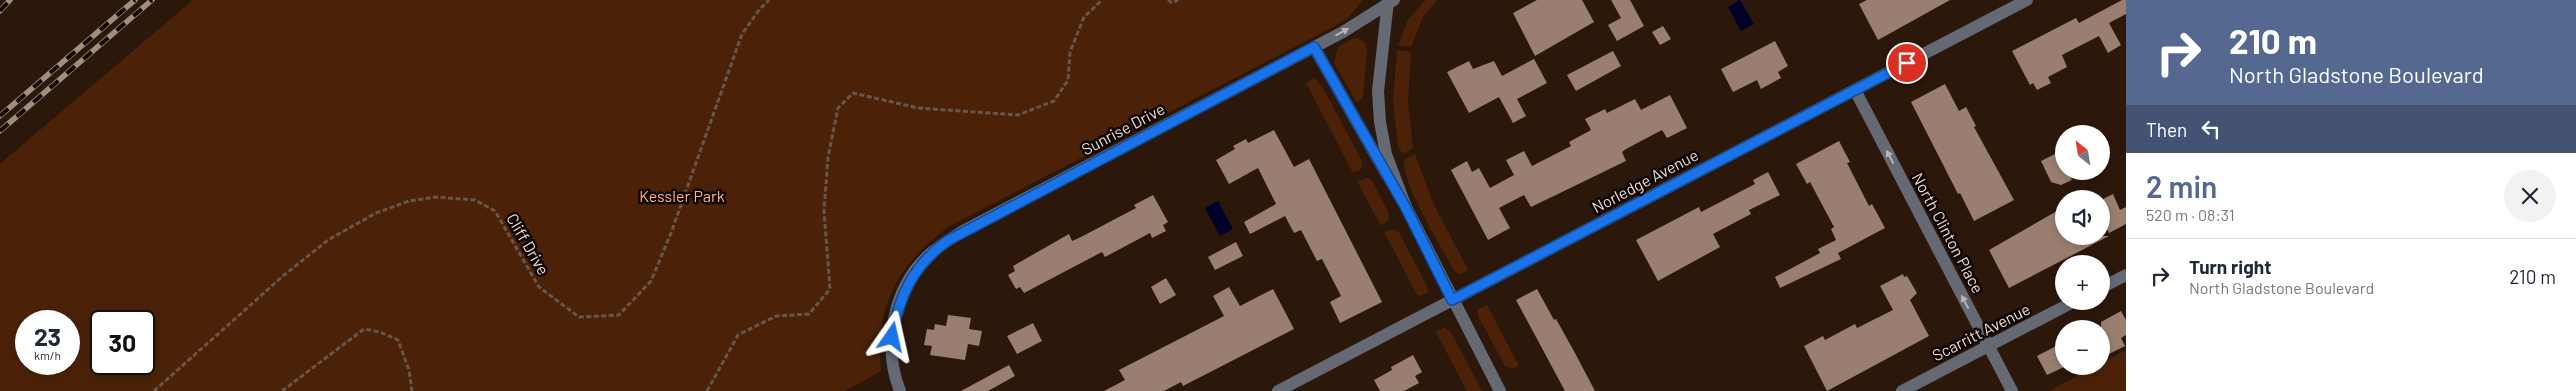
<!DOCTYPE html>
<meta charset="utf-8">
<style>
:root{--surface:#fff;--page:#f2f2f3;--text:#1f2937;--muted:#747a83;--line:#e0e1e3;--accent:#556890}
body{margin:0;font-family:Barlow,sans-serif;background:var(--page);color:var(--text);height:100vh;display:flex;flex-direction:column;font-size:19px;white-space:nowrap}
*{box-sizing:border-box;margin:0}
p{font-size:16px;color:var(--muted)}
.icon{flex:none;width:28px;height:28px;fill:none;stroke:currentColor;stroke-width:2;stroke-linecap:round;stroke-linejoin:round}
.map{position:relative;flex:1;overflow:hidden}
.details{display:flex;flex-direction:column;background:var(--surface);width:450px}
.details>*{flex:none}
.banner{background:#556890;color:#fff;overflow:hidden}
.needle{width:32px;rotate:330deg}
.tools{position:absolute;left:2055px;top:125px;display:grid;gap:10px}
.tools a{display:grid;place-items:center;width:55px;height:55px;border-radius:50%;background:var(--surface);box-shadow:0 2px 8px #0003;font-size:25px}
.speed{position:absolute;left:15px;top:310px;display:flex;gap:10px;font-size:25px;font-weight:700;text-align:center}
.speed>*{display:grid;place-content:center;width:65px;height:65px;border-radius:50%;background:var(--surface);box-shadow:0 2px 8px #0003;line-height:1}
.speed small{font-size:12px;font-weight:400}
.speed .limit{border:2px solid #111;border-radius:8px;background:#fff;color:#111}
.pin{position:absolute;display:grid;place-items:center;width:42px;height:42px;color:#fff;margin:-21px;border:2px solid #fff;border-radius:50%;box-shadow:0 1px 5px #0007}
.me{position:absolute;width:55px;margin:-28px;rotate:11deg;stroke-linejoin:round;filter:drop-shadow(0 0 4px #0008)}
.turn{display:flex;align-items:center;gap:18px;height:105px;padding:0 20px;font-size:22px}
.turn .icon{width:65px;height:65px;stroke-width:2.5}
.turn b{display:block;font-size:35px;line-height:42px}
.then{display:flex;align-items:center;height:48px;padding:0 20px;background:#0003;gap:10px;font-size:19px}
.round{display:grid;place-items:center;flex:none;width:52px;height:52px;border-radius:26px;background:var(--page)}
.overview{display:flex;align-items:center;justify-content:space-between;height:85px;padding:0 20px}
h1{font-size:30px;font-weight:600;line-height:38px;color:var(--accent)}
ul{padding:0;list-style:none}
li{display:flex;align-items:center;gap:15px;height:75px;padding:0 20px;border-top:1px solid var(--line)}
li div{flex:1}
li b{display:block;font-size:19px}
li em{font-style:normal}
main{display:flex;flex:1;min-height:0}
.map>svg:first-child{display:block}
.green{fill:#4b2208;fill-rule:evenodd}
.water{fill:#01002b}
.building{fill:#9a7f70}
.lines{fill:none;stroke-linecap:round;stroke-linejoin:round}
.path{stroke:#69564b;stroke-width:3;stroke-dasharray:5 2.5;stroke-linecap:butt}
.minor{stroke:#646974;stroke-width:12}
.rail-casing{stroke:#a08e85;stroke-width:5.5}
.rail{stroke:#0e0502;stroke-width:4;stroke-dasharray:11;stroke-linecap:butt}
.oneway{fill:#bdb4b3}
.route-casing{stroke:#114b97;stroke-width:12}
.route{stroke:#1a73e8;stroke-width:9}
.labels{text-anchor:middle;stroke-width:5;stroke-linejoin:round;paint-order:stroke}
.street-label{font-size:16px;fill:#edddd5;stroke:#0e0502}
.park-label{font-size:16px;fill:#fcb28b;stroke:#0e0502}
</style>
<main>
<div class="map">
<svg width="2126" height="391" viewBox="0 0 2126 391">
<rect width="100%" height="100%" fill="#2c170b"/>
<path class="green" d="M193 0H1363L1349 17 1335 26 948 227C906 259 881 293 880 348 879 356 881 364 881 371L845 391H0V164ZM26 321H69V364H26ZM101 321H144V364H101Z
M1425 0H1437L1423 17 1411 47 1398 45 1408 20Z
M1354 38H1358L1365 43 1367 51 1363 97 1357 103 1334 63 1338 47Z
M1397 50 1411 52 1408 102 1413 149 1403 154 1398 147 1393 100Z
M1315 78 1323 88 1363 163 1360 170 1353 173 1306 83Z
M1415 154 1433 203 1468 270 1459 275 1454 270C1442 248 1401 182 1404 160Z
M1368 178 1372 181 1389 213 1388 220 1381 226 1357 181Z
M1393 229 1399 232 1426 284 1428 292 1418 297 1384 232Z
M1487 305 1519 366 1513 369 1505 366 1478 316 1477 310Z
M1445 327 1452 334 1482 391H1467L1436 332Z
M2126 350V391H2049L2096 366H2101V363Z"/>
<path class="water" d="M1740 0 1754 24 1741 31 1728 7Z
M1218 201 1233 229 1220 236 1205 208Z"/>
<path class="building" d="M1537 0H1582L1594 22 1535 56 1513 13Z
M1611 0H1630L1644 26 1617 41 1608 25 1621 18Z
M1867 0H1950L1878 40 1859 4Z
M2122 0H2126V14L2109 23 2121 45 2108 53 2099 36 2062 55 2067 67 2048 77 2051 83 2037 90 2033 83 2030 85 2012 51 2076 18 2079 23Z
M1663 26 1671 39 1660 45 1652 32Z
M1775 41 1788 66 1778 72 1781 78 1761 89 1757 80 1733 92 1721 69Z
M1613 51 1621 66 1576 91 1567 75Z
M1534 59 1547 83 1517 99 1526 116 1513 123 1499 97 1469 113 1447 72 1469 61 1473 69 1494 61 1502 76Z
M1945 84 1959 111 1966 107 1976 126 1974 127 2014 200 1974 221 1960 193 1958 194 1911 102Z
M1670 95 1687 128 1667 138 1662 130 1626 149 1622 152 1626 161 1531 207 1524 195 1499 208 1510 228 1488 240 1451 170 1467 161 1472 172 1479 168 1490 188 1514 175 1506 160 1524 151 1532 166 1571 146 1569 142 1591 130 1585 119 1605 109 1607 113 1635 99 1641 110Z
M1274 130 1294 167 1309 159 1382 302 1340 323 1330 302 1341 296 1322 259 1317 261 1301 230 1294 233 1285 216 1250 234 1244 222 1276 204 1258 168 1229 184 1216 160 1235 149 1233 146 1246 139 1248 143Z
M1839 141 1850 162 1847 163 1869 206 1872 204 1885 228 1838 253 1841 259 1780 288 1775 277 1820 253 1818 249 1836 240 1831 229 1834 227 1810 182 1807 184 1796 164Z
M2057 153 2064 165V171H2067L2072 180 2061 185 2051 182 2041 161Z
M1768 172 1780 195 1749 210 1751 214 1713 234 1720 247 1658 281 1636 240 1699 207 1701 212 1755 184 1753 180Z
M2113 194 2120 210 2126 207V224L2109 233 2101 217V200Z
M1153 195 1168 222 1163 225 1166 231 1152 238 1150 233 1105 257 1102 252 1024 293 1020 287 1016 289 1008 275 1015 271 1013 266 1069 234 1072 241 1079 238 1136 208 1134 205Z
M2064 207V236H2109L2009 288 1989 250Z
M1236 242 1243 256 1215 270 1208 257Z
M1903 274 1904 277 1907 276 1917 293 1910 300 1929 336 1827 391 1804 346 1823 336 1825 340 1855 324 1857 328 1893 310 1880 286Z
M1166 278 1176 295 1160 304 1151 287Z
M1229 287 1240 306 1273 289 1294 329 1183 386 1181 382 1164 391H1104L1125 380 1119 370 1224 316 1213 296Z
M1537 289 1554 320 1556 319 1575 353 1595 391H1565L1516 300Z
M2121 311 2126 320V335L2121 338 2125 346 2101 358V322Z
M948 315 971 318 969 329 982 331 979 346 968 344 965 360 930 355 932 346 924 345 927 329 934 330 935 324 946 326Z
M1033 323 1042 341 1017 354 1007 336Z
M2064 342V367L2047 375 2037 356Z
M1413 355 1422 372 1415 376 1419 383 1404 391H1380L1374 380 1392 370 1391 367Z
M1009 365 1015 376 988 391H961Z"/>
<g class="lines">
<path class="path" d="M1168 0 1172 3 1178 0
M154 391 283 276 328 240 376 213 409 201 436 197 475 200 495 211 539 287 579 317 619 315 651 281 671 233 742 34 759 10 769 0
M282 391 364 329 380 332 398 340 409 370 412 391
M707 391 738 335 776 316 809 314 830 289 824 211 828 157 838 108 853 93 918 108 1018 115 1054 101 1068 80 1070 52 1084 17 1102 0"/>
<path class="minor" d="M1388 1 1378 91 1380 122 1386 154 1406 207 1500 391
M1314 47 1387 175
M1855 90 2012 391
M2101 288 2126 275
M900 391C882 345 893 286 931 253 941 245 952 238 963 231L1343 32 1394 0
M1278 391 2027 0
M1902 391 2075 301"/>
<g class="rail-casing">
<path id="rail" d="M0 11 10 0
M0 116 135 0
M0 131 152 0"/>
</g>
<use href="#rail" class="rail"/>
</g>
<defs><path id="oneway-solid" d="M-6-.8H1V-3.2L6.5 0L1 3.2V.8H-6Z" transform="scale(1.25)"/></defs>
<g class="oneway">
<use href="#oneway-solid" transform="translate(1342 32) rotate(-29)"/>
<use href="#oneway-solid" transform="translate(1890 157) rotate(-118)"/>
<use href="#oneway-solid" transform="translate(1965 302) rotate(-118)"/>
</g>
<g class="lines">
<g class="route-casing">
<path id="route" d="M892 337C899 296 913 266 947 241L1314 47 1406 208 1452 300 1907 63"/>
</g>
<use href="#route" class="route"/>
</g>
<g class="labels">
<g class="street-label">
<text transform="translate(1123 129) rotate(-28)" y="6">Sunrise Drive</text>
<text transform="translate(1645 181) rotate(-28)" y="6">Norledge Avenue</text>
<text transform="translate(1948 233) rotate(62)" y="6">North Clinton Place</text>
<text transform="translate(528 244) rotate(60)" y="6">Cliff Drive</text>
<text transform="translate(1981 332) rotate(-27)" y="6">Scarritt Avenue</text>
</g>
<g class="park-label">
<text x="682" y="202">Kessler Park</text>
</g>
</g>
</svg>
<div class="tools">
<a><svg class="needle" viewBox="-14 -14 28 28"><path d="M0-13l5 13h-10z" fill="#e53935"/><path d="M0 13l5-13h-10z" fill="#747a83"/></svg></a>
<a><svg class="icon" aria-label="sound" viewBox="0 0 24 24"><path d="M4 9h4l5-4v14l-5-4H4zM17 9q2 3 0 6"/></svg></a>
<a>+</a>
<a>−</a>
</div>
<div class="speed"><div>23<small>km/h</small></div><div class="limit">30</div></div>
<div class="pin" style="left:1907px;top:63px;background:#d93025"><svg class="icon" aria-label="arrive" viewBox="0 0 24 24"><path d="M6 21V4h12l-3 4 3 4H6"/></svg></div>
<svg class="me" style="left:892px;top:337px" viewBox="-20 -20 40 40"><path d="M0-17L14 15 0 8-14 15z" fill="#1a73e8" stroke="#fff" stroke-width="4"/></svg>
</div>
<section class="details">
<div class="banner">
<div class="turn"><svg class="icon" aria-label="right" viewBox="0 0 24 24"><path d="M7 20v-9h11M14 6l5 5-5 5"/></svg><div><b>210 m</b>North Gladstone Boulevard</div></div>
<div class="then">Then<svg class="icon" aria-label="left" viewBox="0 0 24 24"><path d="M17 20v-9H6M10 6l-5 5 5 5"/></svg></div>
</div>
<div class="overview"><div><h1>2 min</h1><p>520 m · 08:31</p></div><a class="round"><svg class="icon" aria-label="close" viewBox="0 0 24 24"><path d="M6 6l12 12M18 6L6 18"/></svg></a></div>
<ul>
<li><svg class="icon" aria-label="right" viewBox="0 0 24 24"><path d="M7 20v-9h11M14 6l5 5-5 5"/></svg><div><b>Turn right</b><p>North Gladstone Boulevard</p></div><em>210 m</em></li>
</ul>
</section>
</main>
